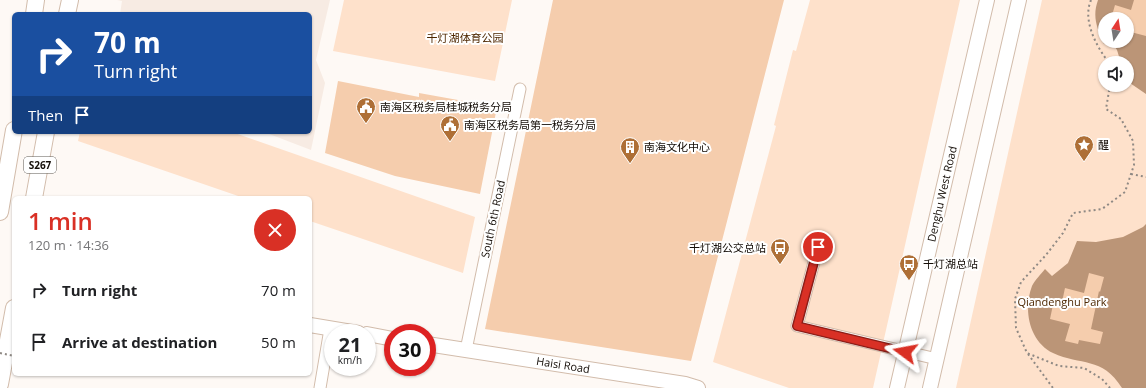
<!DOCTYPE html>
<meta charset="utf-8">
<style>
:root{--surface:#fff;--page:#f2f2f2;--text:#202124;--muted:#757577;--accent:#d93025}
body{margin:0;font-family:"Open Sans","Noto Sans SC",sans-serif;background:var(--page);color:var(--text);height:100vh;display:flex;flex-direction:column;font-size:15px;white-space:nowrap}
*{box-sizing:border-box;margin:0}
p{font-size:13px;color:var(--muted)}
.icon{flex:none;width:22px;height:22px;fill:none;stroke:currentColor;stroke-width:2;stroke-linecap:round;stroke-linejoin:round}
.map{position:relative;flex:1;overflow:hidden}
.sheet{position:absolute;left:12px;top:196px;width:300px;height:180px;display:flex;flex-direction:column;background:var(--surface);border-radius:6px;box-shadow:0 1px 3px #0004}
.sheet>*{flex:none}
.guide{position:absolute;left:12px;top:12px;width:300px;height:122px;border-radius:6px;box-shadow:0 1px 3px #0004;background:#1a4fa0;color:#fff;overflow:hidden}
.needle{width:26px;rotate:12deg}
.buttons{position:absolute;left:1098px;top:12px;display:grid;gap:8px}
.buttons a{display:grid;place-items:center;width:36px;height:36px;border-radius:50%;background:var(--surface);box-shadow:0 1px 3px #0004;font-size:20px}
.speed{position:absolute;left:324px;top:324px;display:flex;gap:8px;font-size:20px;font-weight:700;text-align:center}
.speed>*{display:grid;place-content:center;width:52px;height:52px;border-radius:50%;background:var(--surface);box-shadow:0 1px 3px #0004;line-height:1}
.speed small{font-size:10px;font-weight:400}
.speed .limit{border:6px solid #d22;background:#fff;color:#111}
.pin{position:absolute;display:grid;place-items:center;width:34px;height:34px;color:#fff;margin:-17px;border:2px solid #fff;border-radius:50%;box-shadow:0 1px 4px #0007}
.me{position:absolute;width:44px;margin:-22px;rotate:283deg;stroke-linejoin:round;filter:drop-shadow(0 0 3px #0008)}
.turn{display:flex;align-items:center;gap:14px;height:84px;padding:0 16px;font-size:18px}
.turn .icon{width:52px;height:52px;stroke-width:2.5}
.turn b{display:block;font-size:28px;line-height:34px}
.then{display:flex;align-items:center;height:38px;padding:0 16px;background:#0003;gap:8px;font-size:15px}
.round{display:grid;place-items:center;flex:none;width:42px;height:42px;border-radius:21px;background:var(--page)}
.head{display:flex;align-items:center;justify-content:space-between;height:68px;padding:0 16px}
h1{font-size:24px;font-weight:600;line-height:30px;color:var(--accent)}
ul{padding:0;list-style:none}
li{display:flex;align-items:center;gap:12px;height:52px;padding:0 16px}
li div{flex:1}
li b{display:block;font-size:15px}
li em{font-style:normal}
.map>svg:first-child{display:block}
.built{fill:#f7ebe3}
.green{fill:#fee1cb;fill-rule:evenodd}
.water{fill:#bb9577}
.building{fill:#f5cdad}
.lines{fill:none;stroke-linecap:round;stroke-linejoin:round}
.minor-casing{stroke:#d2bcab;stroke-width:13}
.major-casing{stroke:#d2bcab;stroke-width:16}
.highway-casing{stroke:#d2bcab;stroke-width:18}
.path{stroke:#8f8984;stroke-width:2;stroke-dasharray:2 3;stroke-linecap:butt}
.minor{stroke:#fff;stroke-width:11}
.major{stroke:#fff;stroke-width:14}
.highway{stroke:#fff;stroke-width:16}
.path-bridge{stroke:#8f8984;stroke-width:2;stroke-dasharray:2 3;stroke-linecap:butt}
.route-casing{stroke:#8d1f18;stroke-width:10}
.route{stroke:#d93025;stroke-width:7}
.labels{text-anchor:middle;stroke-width:4;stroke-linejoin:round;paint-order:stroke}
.shield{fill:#fff;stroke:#5a5651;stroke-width:1}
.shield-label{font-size:10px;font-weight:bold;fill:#140d07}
.park-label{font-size:11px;fill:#4d2700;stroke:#fff}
.poi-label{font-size:11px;fill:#140d07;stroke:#fff;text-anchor:start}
.street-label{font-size:11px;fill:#140d07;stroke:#fff}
</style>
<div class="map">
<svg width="1146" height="388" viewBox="0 0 1146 388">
<rect width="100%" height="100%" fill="#fef9f5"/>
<path class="built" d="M117 0H330L316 60 325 83 311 150 264 132H310V14H120L122 1Z"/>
<path class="green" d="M344 0H512L495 81 333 51Z
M810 0H960L873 388H789L713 362 776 126 774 125 793 50 796 51Z
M1042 0H1146V388H956ZM1105 19H1127V41H1105ZM1105 63H1127V85H1105Z
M80 132H232L475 217 463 273 310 221V198H244L78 141Z"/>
<path class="water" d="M1098 0H1146V94L1127 81V63H1121L1117 50 1111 41H1127V19H1105V41H1106L1104 44C1097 28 1092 17 1098 0Z
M1146 224V388H1122C1102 356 1081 366 1053 353 1029 341 1023 310 1032 286 1035 280 1041 274 1045 269L1052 276 1068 263 1077 241 1096 242 1123 237 1143 227Z"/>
<path class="building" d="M553 0H784L691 361 485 329Z
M1134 0H1146V36L1127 31V19H1111L1115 5 1131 10Z
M338 81 419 97V93L497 107 480 194 395 176 325 153Z
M1089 273 1104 277 1100 292 1099 291 1091 329 1103 332 1100 344 1079 340 1078 344 1065 341 1070 324 1050 319 1054 300 1062 302 1065 288 1084 293Z"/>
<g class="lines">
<g class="minor-casing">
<path id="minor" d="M818 247 797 326 937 359
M466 350 520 89
M320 388 330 329"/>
</g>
<g class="major-casing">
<path id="major" d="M310 325 358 333
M367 334 393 339
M427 344 685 384 698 388
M897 388 987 0
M930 388 1019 0"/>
</g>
<g class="highway-casing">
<path id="highway" d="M34 14 36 0
M67 14 70 0
M34 198 46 132
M0 212 14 130
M0 384 14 308"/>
</g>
<path class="path" d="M1091 0C1082 21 1097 47 1109 63
M1110 85 1106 109 1121 119 1133 141 1134 165 1125 192 1102 209 1073 213 1063 233 1046 255 1021 282 1015 299 1016 328 1027 353 1059 366 1084 368 1102 379 1110 388
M1131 174 1146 177
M1028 354 1053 388"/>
<use href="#minor" class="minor"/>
<use href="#major" class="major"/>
<use href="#highway" class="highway"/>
<path class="path-bridge" d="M0 353 14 356"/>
</g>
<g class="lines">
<g class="route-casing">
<path id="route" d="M818 247 797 326 905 352"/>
</g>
<use href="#route" class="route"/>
</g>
<defs>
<g id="civic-pin" transform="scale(1)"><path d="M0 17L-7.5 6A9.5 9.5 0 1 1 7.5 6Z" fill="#ae6f36" stroke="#fff"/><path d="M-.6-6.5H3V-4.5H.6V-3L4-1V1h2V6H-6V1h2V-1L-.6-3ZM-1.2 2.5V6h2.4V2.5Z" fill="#fff"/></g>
<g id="sight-pin" transform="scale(1)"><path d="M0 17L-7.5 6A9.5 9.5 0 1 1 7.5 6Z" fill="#ae6f36" stroke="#fff"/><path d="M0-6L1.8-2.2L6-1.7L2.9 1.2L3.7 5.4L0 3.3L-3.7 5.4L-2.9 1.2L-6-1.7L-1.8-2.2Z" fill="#fff"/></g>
<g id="building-pin" transform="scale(1)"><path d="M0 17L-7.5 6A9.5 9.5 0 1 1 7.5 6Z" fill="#ae6f36" stroke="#fff"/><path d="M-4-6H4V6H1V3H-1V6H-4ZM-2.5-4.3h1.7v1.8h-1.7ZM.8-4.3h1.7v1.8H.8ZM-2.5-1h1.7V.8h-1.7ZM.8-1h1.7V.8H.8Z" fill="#fff"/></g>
<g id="bus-pin" transform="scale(1)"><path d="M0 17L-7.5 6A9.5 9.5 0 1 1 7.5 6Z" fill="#ae6f36" stroke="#fff"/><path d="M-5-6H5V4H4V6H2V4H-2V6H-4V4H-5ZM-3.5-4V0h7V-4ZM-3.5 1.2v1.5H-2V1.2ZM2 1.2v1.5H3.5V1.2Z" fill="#fff"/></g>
</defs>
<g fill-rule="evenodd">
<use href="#civic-pin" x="366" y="107"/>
<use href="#civic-pin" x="450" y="125"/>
<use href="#sight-pin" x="1084" y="145"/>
<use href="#building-pin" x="630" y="147"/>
<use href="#bus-pin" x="780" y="248"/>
<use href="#bus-pin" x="909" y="264"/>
</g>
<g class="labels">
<rect class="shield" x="24" y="157" width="32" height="16" rx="3"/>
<g class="shield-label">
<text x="40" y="169">S267</text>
</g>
<g class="park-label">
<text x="465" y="42">千灯湖体育公园</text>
<text x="1062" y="306">Qiandenghu Park</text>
</g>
<g class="poi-label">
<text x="380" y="111">南海区税务局桂城税务分局</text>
<text x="464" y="129">南海区税务局第一税务分局</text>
<text x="1098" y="149">醒</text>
<text x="644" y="151">南海文化中心</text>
<text x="766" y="252" text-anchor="end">千灯湖公交总站</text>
<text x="923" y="268">千灯湖总站</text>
</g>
<g class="street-label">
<text transform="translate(942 194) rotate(-77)" y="4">Denghu West Road</text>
<text transform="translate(493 219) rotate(-78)" y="4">South 6th Road</text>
<text transform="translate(563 365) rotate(9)" y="4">Haisi Road</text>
</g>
</g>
</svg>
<div class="buttons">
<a><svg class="needle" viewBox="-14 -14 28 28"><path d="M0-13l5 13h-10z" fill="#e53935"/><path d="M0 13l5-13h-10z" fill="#757577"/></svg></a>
<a><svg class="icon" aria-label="sound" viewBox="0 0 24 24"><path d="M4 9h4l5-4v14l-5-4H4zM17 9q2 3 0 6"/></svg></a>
</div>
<div class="speed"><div>21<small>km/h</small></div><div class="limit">30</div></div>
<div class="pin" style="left:818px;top:247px;background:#d93025"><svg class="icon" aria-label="arrive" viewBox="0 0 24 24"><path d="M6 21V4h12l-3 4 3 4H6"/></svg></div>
<svg class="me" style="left:905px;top:352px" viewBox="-20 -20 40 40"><path d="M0-17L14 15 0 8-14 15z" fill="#d93025" stroke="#fff" stroke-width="4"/></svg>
<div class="guide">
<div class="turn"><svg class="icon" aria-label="right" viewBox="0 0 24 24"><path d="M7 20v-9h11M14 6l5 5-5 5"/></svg><div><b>70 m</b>Turn right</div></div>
<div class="then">Then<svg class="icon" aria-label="arrive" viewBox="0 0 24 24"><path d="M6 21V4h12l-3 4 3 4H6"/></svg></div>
</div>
<section class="sheet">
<div class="head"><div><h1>1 min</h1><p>120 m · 14:36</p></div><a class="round" style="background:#d93025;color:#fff"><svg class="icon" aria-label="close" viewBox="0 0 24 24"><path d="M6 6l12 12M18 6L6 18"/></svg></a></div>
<ul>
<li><svg class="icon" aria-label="right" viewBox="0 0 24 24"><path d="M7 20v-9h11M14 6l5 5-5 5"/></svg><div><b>Turn right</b></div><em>70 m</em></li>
<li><svg class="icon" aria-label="arrive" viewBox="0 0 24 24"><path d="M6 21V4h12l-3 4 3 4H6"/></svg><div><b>Arrive at destination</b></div><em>50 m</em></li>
</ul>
</section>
</div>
